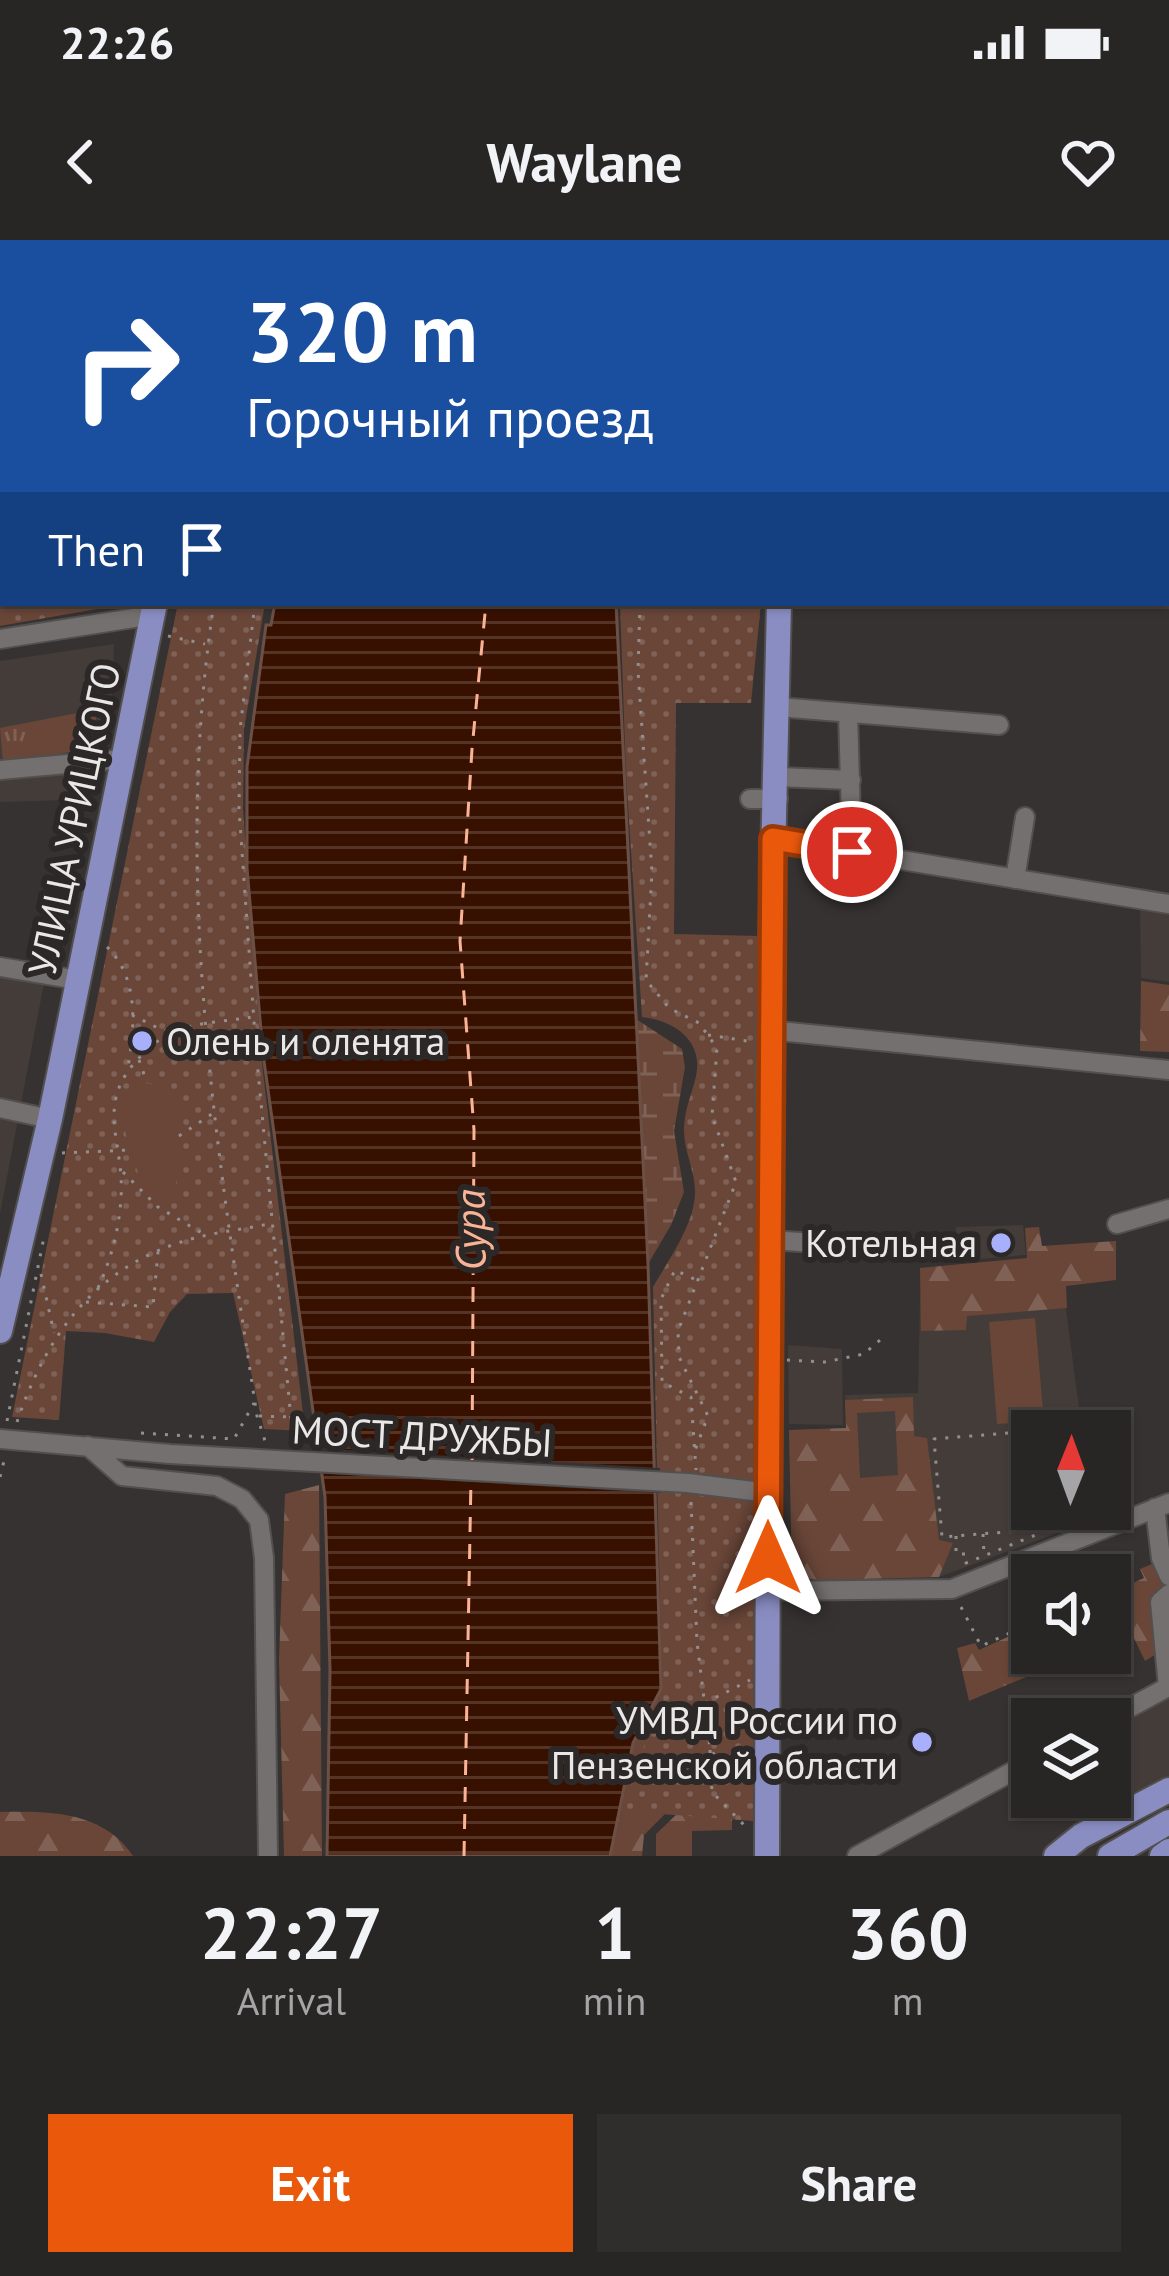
<!DOCTYPE html>
<meta charset="utf-8">
<style>
:root{--surface:#282625;--page:#302e2d;--text:#f1f3f6;--muted:#a5a5a7;--line:#444342;--accent:#ea580c}
body{margin:0;font-family:"PT Sans",sans-serif;background:var(--page);color:var(--text);height:100vh;display:flex;flex-direction:column;font-size:45px;white-space:nowrap}
*{box-sizing:border-box;margin:0}
p{font-size:39px;color:var(--muted)}
.icon{flex:none;width:66px;height:66px;fill:none;stroke:currentColor;stroke-width:2;stroke-linecap:round;stroke-linejoin:round}
.map{position:relative;height:1616px;overflow:hidden}
.sheet{display:flex;flex-direction:column;background:var(--surface);flex:1}
.sheet>*{flex:none}
.hud{position:absolute;left:0px;top:0px;width:1170px;height:366px;box-shadow:0 3px 9px #0004,0 0 0 3px var(--line);background:#1a4fa0;color:#fff;overflow:hidden}
.needle{width:78px;rotate:1deg}
.fabs{position:absolute;left:1011px;top:1170px;display:grid;gap:24px}
.fabs a{display:grid;place-items:center;width:120px;height:120px;border-radius:0px;background:var(--surface);box-shadow:0 3px 9px #0004,0 0 0 3px var(--line);font-size:60px}
.pin{position:absolute;display:grid;place-items:center;width:102px;height:102px;color:#fff;margin:-51px;border:6px solid #fff;border-radius:50%;box-shadow:0 3px 12px #0007}
.me{position:absolute;width:132px;margin:-66px;rotate:0deg;stroke-linejoin:round;filter:drop-shadow(0 0 9px #0008)}
.turn{display:flex;align-items:center;gap:42px;height:252px;padding:0 48px;font-size:54px}
.turn .icon{width:156px;height:156px;stroke-width:2.5}
.turn b{display:block;font-size:84px;line-height:102px}
.then{display:flex;align-items:center;height:114px;padding:0 48px;background:#0003;gap:24px;font-size:45px}
.eta{display:flex;justify-content:space-evenly;align-items:center;height:204px;text-align:center}
.eta b{font-size:72px;font-weight:700;line-height:84px}
.primary-button{display:flex;gap:24px;margin-top:auto;padding:24px 48px}
.primary-button a{flex:1;height:138px;border-radius:0px;background:var(--accent);color:#fff;font-size:48px;font-weight:700;line-height:138px;text-align:center}
.primary-button a+a{background:var(--page);color:var(--text)}
.status{display:flex;justify-content:space-between;align-items:center;height:84px;padding:0 60px;background:var(--surface);direction:ltr}
.status svg{height:33px;fill:currentColor}
header{display:flex;justify-content:space-between;align-items:center;height:156px;padding:0 48px;background:var(--surface);font-size:54px;font-weight:700}
.map>svg:first-child{display:block}
.built{fill:#443c38}
.grass{fill:url(#grass-tufts)}
.forest{fill:url(#forest-firs);fill-rule:evenodd}
.wetland{fill:url(#wetland-marsh)}
.park{fill:url(#park-dots)}
.garden{fill:#694638}
.water{fill:url(#water-rules);stroke:#6d5045;stroke-width:3}
.pier{fill:#363231}
.lines{fill:none;stroke-linecap:round;stroke-linejoin:round}
.ferry{stroke:#fbb396;stroke-width:3;stroke-dasharray:15 12;stroke-linecap:butt}
.minor-casing{stroke:#524f4f;stroke-width:22}
.major-casing{stroke:#524f4f;stroke-width:28}
.path{stroke:#938f8f;stroke-width:3;stroke-dasharray:3 9;stroke-linecap:butt}
.minor{stroke:#74706f;stroke-width:18}
.major{stroke:#8a8dc2;stroke-width:24}
.route-casing{stroke:#983908;stroke-width:30}
.route{stroke:#ea580c;stroke-width:21}
.poi-dot{fill:#a8b0fc;stroke:#2c2827;stroke-width:4.5}
.labels{text-anchor:middle;stroke-width:12;stroke-linejoin:round;paint-order:stroke}
.street-label{font-size:39px;fill:#eae7e7;stroke:#2c2827}
.poi-label{font-size:39px;fill:#eae7e7;stroke:#2c2827;text-anchor:end}
.water-label{font-size:42px;font-style:italic;fill:#fbb396;stroke:#2c2827}
</style>
<div class="status"><b>22:26</b><svg viewBox="0 0 49 12"><path d="M0 12V9h3v3zM5 12V6h3v6zM10 12V3h3v9zM15 12V0h3v12zM26 1h20v11H26zM47 4h2v5h-2z"/></svg></div>
<header><svg class="icon" aria-label="back" viewBox="0 0 24 24"><path d="M15 5l-7 7 7 7"/></svg>Waylane<svg class="icon" aria-label="heart" viewBox="0 0 24 24"><path d="M12 20l-8-8c-3-5 5-10 8-4 3-6 11-1 8 4z"/></svg></header>
<div class="map">
<svg width="1169" height="1616" viewBox="0 0 1169 1616">
<defs>
<pattern id="grass-tufts" width="24" height="20" patternUnits="userSpaceOnUse" patternTransform="scale(3)"><rect width="24" height="20" fill="#694638"/><path d="M3 7l-1-3M5 7V3M7 7l1-3M15 17l-1-3M17 17v-4M19 17l1-3" fill="none" stroke="#7f6155"/></pattern>
<pattern id="forest-firs" width="22" height="20" patternUnits="userSpaceOnUse" patternTransform="scale(3)"><rect width="22" height="20" fill="#694638"/><path d="M5 1l3.5 6h-7zM16 11l3.5 6h-7z" fill="#7f6155"/></pattern>
<pattern id="wetland-marsh" width="20" height="14" patternUnits="userSpaceOnUse" patternTransform="scale(3)"><rect width="20" height="14" fill="#694638"/><path d="M1 5h8M5 5V1M11 12h8M15 12V8" fill="none" stroke="#7f6155"/></pattern>
<pattern id="park-dots" width="8" height="8" patternUnits="userSpaceOnUse" patternTransform="scale(3)"><rect width="8" height="8" fill="#694638"/><path d="M2 2h.1M6 6h.1" fill="none" stroke="#7f6155" stroke-width="1.8" stroke-linecap="round"/></pattern>
<pattern id="water-rules" width="6" height="5" patternUnits="userSpaceOnUse" patternTransform="scale(3)"><rect width="6" height="5" fill="#381000"/><path d="M0 2.5h6" fill="none" stroke="#553325"/></pattern>
</defs>
<rect width="100%" height="100%" fill="#363231"/>
<path class="built" d="M114 404 112 454 93 529 69 560 0 562V421Z
M1140 663 1169 668V742L1141 738Z
M0 730 44 743 0 974Z
M1023 985 1026 1015 956 1021V987Z
M1063 1046 1082 1191H1032V1269H1092L1093 1274 1084 1283 939 1337 816 1340 792 1335 789 1190 846 1188 845 1155 918 1153 920 1058Z
M788 1105 842 1109 843 1185 789 1184Z
M1169 1450V1538L1089 1571 1086 1557H1110V1487Z"/>
<path class="grass" d="M98 469 90 509 3 522 0 488Z"/>
<path class="forest" d="M1141 741 1169 745V812L1140 811Z
M1039 987 1042 1006 1116 1001V1040L1066 1046 1067 1068 967 1076 966 1090 921 1091 920 1028 1027 1018 1025 988Z
M913 1157 914 1196 927 1198 939 1300 953 1303 939 1337 816 1340 792 1335 789 1190 846 1188 845 1160ZM895 1171 898 1235 860 1238 857 1173Z
M319 1245 322 1616H284L279 1420 285 1254Z
M1159 1321 1169 1348 1153 1356 1161 1411 1145 1421 1132 1394 1110 1402V1353L1144 1338 1140 1329Z
M1032 1386V1413H1083L969 1461 957 1408 975 1403 979 1410Z
M661 1449 701 1462 697 1542 644 1595 642 1616H610L633 1503Z
M699 1553 732 1575V1590L692 1591V1616H656V1594Z
M0 1572C50 1571 103 1571 133 1616H0Z"/>
<path class="wetland" d="M636 779 682 809 685 827 674 891 684 952 671 985 648 1024Z"/>
<path class="park" d="M0 294H3V363H131L0 386Z
M178 363H265L244 489 243 569 261 815 305 1191 264 1189 233 1053 187 1054 170 1072 154 1102 105 1093 66 1091 59 1180 12 1177Z
M620 363H761L751 463H676L674 694 758 696 753 1581 622 1571 662 1454 653 1047C668 1021 694 985 695 954 696 933 684 912 684 890 684 870 692 854 696 836 704 800 673 780 642 777L626 535Z"/>
<path class="garden" d="M147 843 174 850C186 868 181 932 173 954L164 959 143 949 121 878C120 859 127 847 147 843Z
M1035 1078 1044 1182 997 1184 989 1082Z"/>
<path class="water" d="M396 0H744L394 3Z
M275 363H616L648 1024 661 1449 633 1503 610 1616H327L330 1430 325 1257 263 814 247 628V527L266 385H271Z"/>
<path class="pier" d="M312 1208 660 1228 661 1253 316 1233Z"/>
<g class="lines">
<path class="ferry" d="M632 3 634 0
M472 1224 474 890 460 701 472 509 486 363
M464 1616 471 1239"/>
<g class="minor-casing">
<path id="minor" d="M0 4 2 0
M0 129 3 128
M0 198 3 197
M0 276H3
M1167 298H1169
M0 399 153 375
M778 467 999 485
M848 473 852 612
M0 530 123 519
M778 537 851 540
M750 559H778
M773 599 1169 664
M1015 639 1025 577
M0 727 78 740
M769 790 1169 830
M0 868 50 879
M1117 984 1169 969
M770 1000 860 1006
M0 1199 170 1214 688 1243 753 1251
M88 1206 122 1236 217 1246 242 1259 259 1280 264 1318 268 1616
M1155 1268 1161 1318 1169 1336
M768 1351 952 1349 1169 1263
M1109 1479 1168 1447 1160 1362 1169 1354
M857 1616 1032 1521"/>
</g>
<g class="major-casing">
<path id="major" d="M228 3 229 0
M904 3 906 0
M0 1091 50 879 155 363
M767 1616 769 790 779 363
M1056 1616 1081 1596 1169 1550
M1110 1616 1169 1582
M1162 1616 1169 1611"/>
</g>
<path class="path" d="M351 3 353 0
M386 3 389 0
M0 340H3
M214 363C172 635 216 907 257 1176L265 1201
M255 363 240 490 239 569 256 810 292 1190
M640 363 638 431 652 632 646 740 669 768 699 783 717 808 712 876 736 942 678 1091 679 1117 708 1176 694 1213
M168 396 205 404
M107 707C139 738 135 786 128 827
M132 775 162 790 173 791
M708 795 747 801
M139 820 147 843
M179 896 212 874
M62 913 130 910
M123 932 158 967 205 995
M41 1034 54 1093
M694 1039 675 1030 661 1059 662 1142 691 1157 696 1230
M98 1048C111 1019 119 990 121 958 125 901 93 865 140 817 151 806 164 794 178 790 201 782 228 781 252 777
M86 1062 153 1067 158 1012
M787 1120 825 1122 864 1114 880 1100
M259 1176 290 1177
M7 1181 44 997
M17 1182C45 1099 91 1032 178 1003 207 993 239 990 269 984
M1032 1191 934 1199 942 1297 1056 1288
M1036 1191H1056
M141 1193 234 1199 254 1163
M0 1237 5 1217
M691 1262 697 1402 710 1508 723 1530 746 1531
M1062 1269 1063 1285
M983 1294 984 1314
M956 1296V1314H966V1323L1043 1292
M1110 1350 1132 1340
M961 1367 981 1406 1032 1383
M705 1463 750 1440
M710 1510 712 1552 747 1588"/>
<use href="#minor" class="minor"/>
<use href="#major" class="major"/>
</g>
<g class="lines">
<g class="route-casing">
<path id="route" d="M768 1318 773 599 852 612"/>
</g>
<use href="#route" class="route"/>
</g>
<g class="poi-dot">
<circle cx="142" cy="801" r="12"/>
<circle cx="1001" cy="1003" r="12"/>
<circle cx="922" cy="1502" r="12"/>
</g>
<g class="labels">
<g class="street-label">
<text transform="translate(74 579) rotate(-78)" y="14">УЛИЦА УРИЦКОГО</text>
<text transform="translate(422 1196) rotate(3)" y="14">МОСТ ДРУЖБЫ</text>
</g>
<g class="poi-label">
<text x="166" y="815" text-anchor="start">Олень и оленята</text>
<text x="977" y="1017">Котельная</text>
<text x="898" y="1494">УМВД России по<tspan x="898" dy="45">Пензенской области</tspan></text>
</g>
<g class="water-label">
<text transform="translate(470 990) rotate(-91)" y="15">Сура</text>
</g>
</g>
</svg>
<div class="fabs">
<a><svg class="needle" viewBox="-14 -14 28 28"><path d="M0-13l5 13h-10z" fill="#e53935"/><path d="M0 13l5-13h-10z" fill="#a5a5a7"/></svg></a>
<a><svg class="icon" aria-label="sound" viewBox="0 0 24 24"><path d="M4 9h4l5-4v14l-5-4H4zM17 9q2 3 0 6"/></svg></a>
<a><svg class="icon" aria-label="layers" viewBox="0 0 24 24"><path d="M12 4l9 5-9 5-9-5zM3 14l9 5 9-5"/></svg></a>
</div>
<div class="pin" style="left:852px;top:612px;background:#d93025"><svg class="icon" aria-label="arrive" viewBox="0 0 24 24"><path d="M6 21V4h12l-3 4 3 4H6"/></svg></div>
<svg class="me" style="left:768px;top:1318px" viewBox="-20 -20 40 40"><path d="M0-17L14 15 0 8-14 15z" fill="#ea580c" stroke="#fff" stroke-width="4"/></svg>
<div class="hud">
<div class="turn"><svg class="icon" aria-label="right" viewBox="0 0 24 24"><path d="M7 20v-9h11M14 6l5 5-5 5"/></svg><div><b>320 m</b>Горочный проезд</div></div>
<div class="then">Then<svg class="icon" aria-label="arrive" viewBox="0 0 24 24"><path d="M6 21V4h12l-3 4 3 4H6"/></svg></div>
</div>
</div>
<section class="sheet">
<div class="eta">
<div><b>22:27</b><p>Arrival</p></div>
<div><b>1</b><p>min</p></div>
<div><b>360</b><p>m</p></div>
</div>
<div class="primary-button"><a>Exit</a><a>Share</a></div>
</section>
